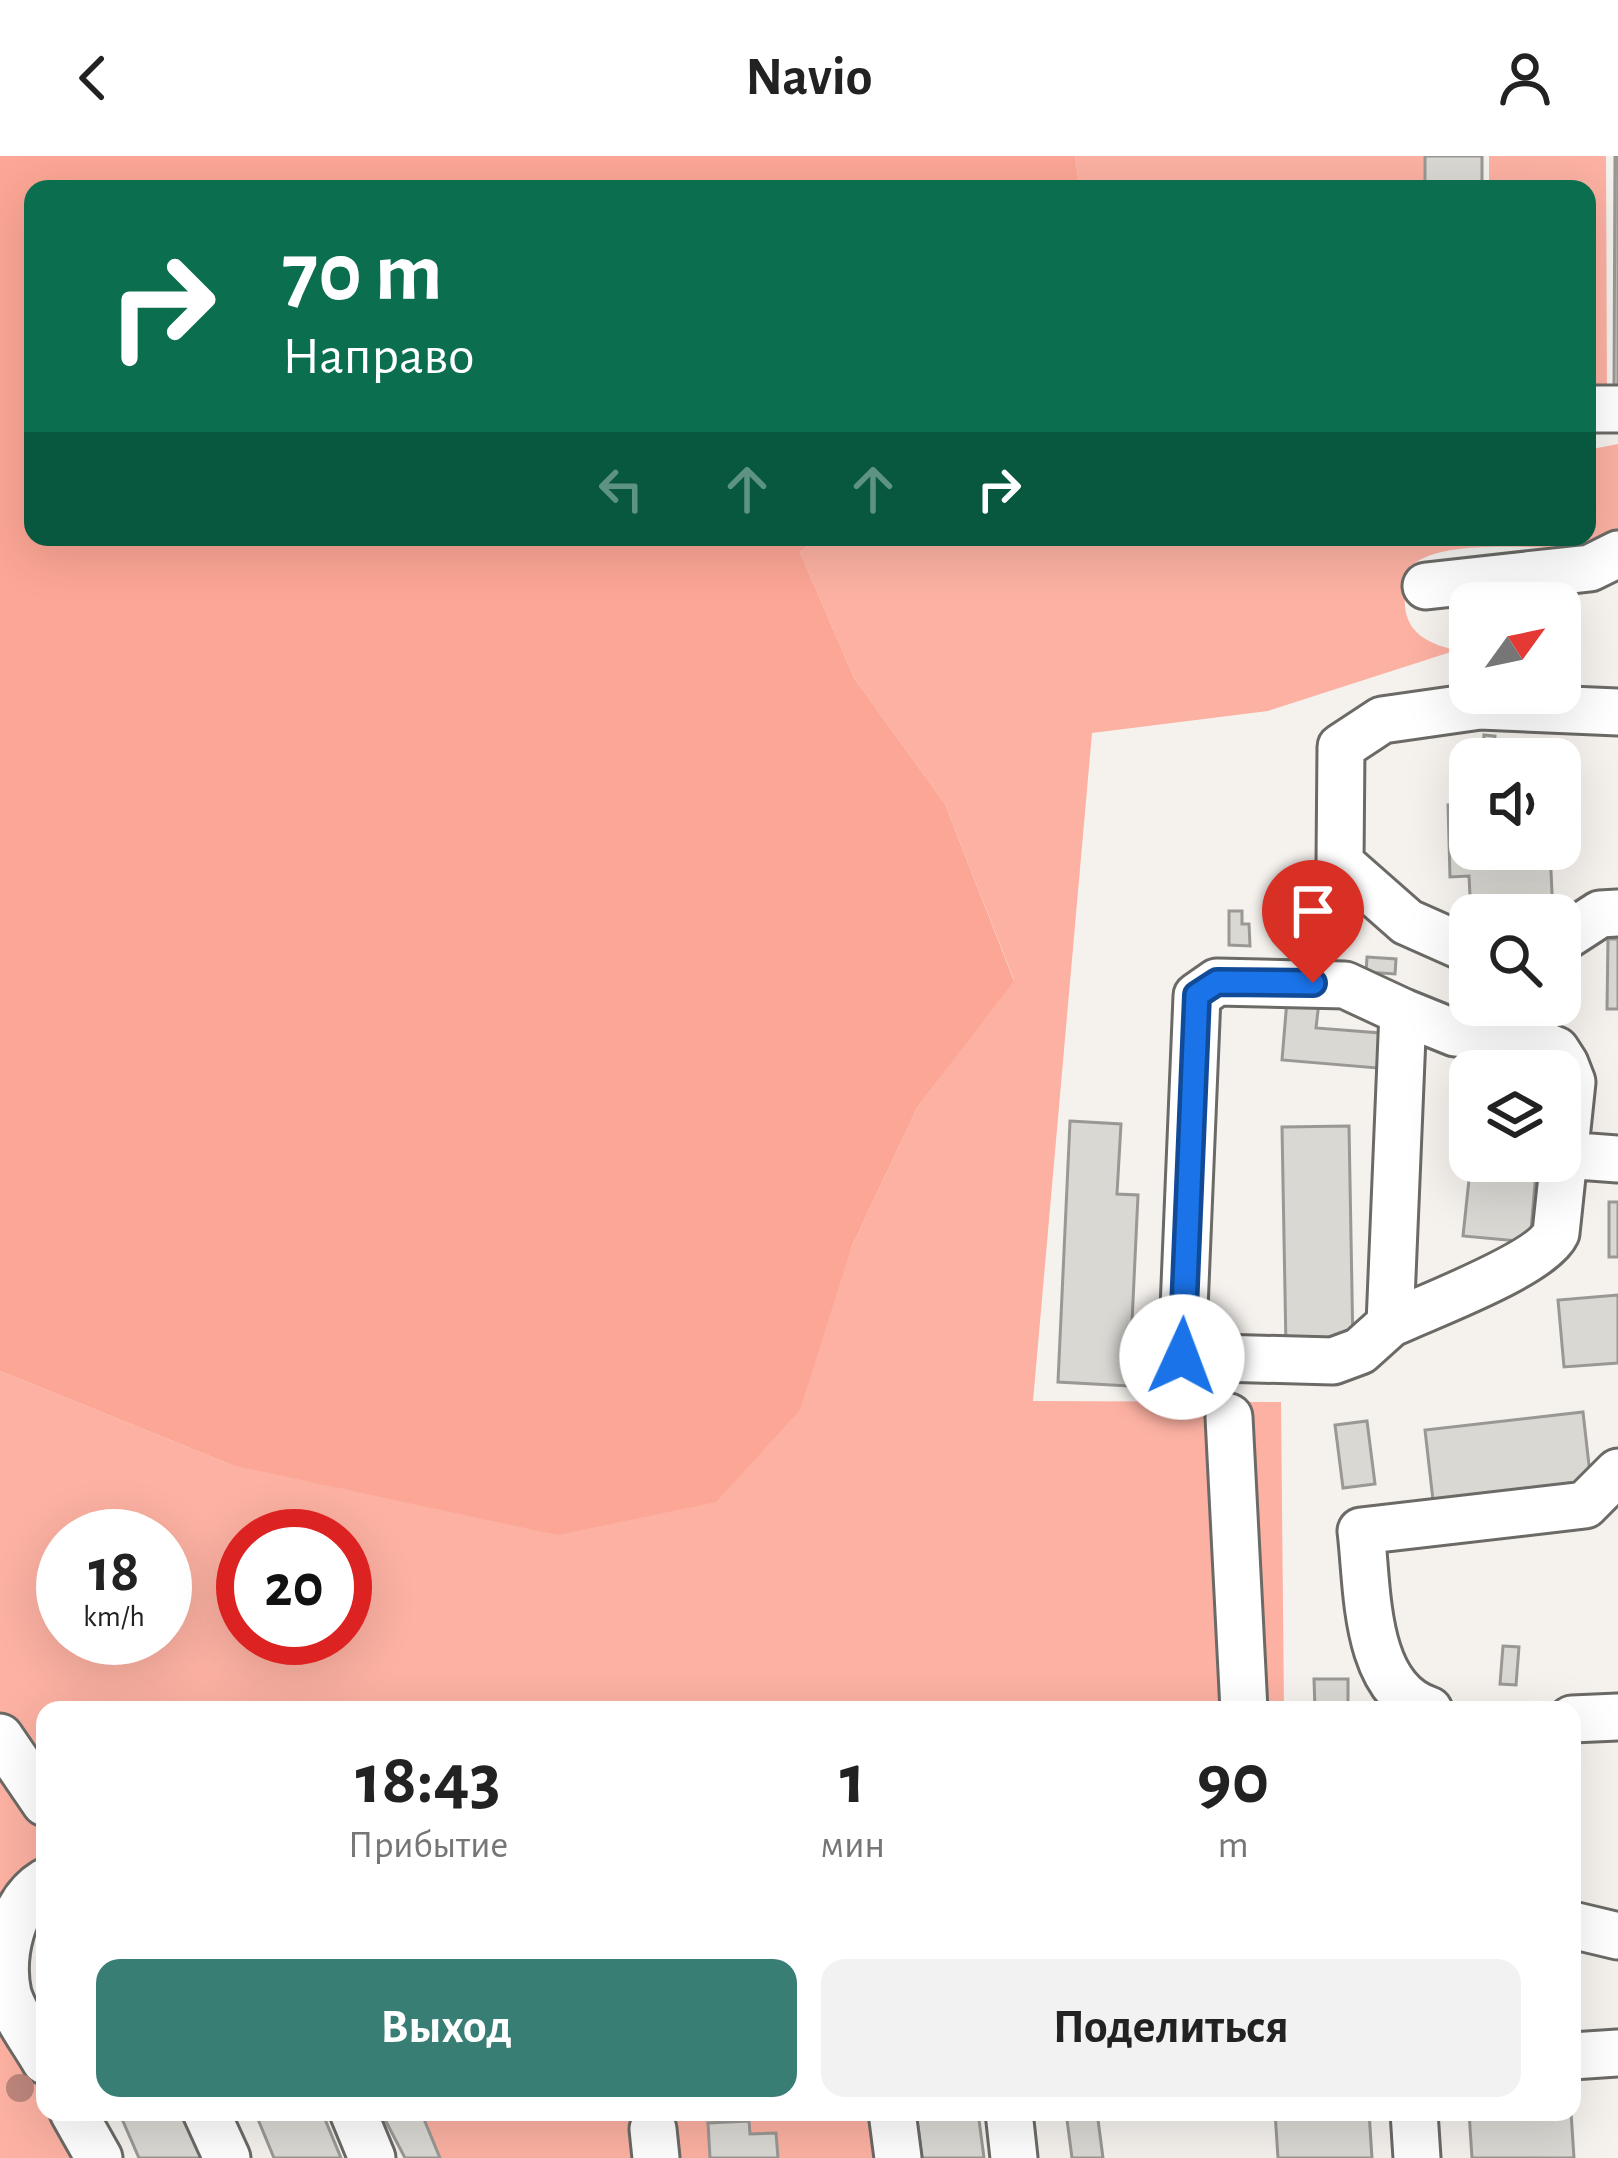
<!DOCTYPE html>
<html lang="ru">
<meta charset="utf-8">
<style>
:root{--surface:#fff;--page:#f2f2f2;--text:#222;--muted:#767676;--accent:#387e75}
body{margin:0;font-family:"Alegreya Sans",sans-serif;background:var(--page);color:var(--text);height:100vh;display:flex;flex-direction:column;font-size:45px;white-space:nowrap}
*{box-sizing:border-box;margin:0}
p{font-size:39px;color:var(--muted)}
.icon{flex:none;width:66px;height:66px;fill:none;stroke:currentColor;stroke-width:2;stroke-linecap:round;stroke-linejoin:round}
.map{position:relative;flex:1;overflow:hidden}
.panel{position:absolute;left:36px;top:1545px;width:1545px;height:420px;display:flex;flex-direction:column;background:var(--surface);border-radius:24px;box-shadow:0 12px 48px #0002}
.panel>*{flex:none}
.top-card{position:absolute;left:24px;top:24px;width:1572px;height:366px;border-radius:24px;box-shadow:0 12px 48px #0002;background:#0b6e4f;color:#fff;overflow:hidden}
.needle{width:78px;rotate:57deg}
.controls{position:absolute;left:1449px;top:426px;display:grid;gap:24px}
.controls a{display:grid;place-items:center;width:132px;height:132px;border-radius:24px;background:var(--surface);box-shadow:0 12px 48px #0002;font-size:60px}
.speed{position:absolute;left:36px;top:1353px;display:flex;gap:24px;font-size:60px;font-weight:700;text-align:center}
.speed>*{display:grid;place-content:center;width:156px;height:156px;border-radius:50%;background:var(--surface);box-shadow:0 12px 48px #0002;line-height:1}
.speed small{font-size:30px;font-weight:400}
.speed .limit{border:18px solid #d22;background:#fff;color:#111}
.pin{position:absolute;display:grid;place-items:center;width:102px;height:102px;color:#fff;margin:-123px -51px;border-radius:50% 50% 50% 0;rotate:-45deg;box-shadow:0 0 12px #0007}
.pin .icon{rotate:45deg}
.me{position:absolute;width:132px;margin:-66px;rotate:2deg;stroke-linejoin:round;filter:drop-shadow(0 0 9px #0008)}
.turn{display:flex;align-items:center;gap:42px;height:252px;padding:0 60px;font-size:54px}
.turn .icon{width:156px;height:156px;stroke-width:2.5}
.turn b{display:block;font-size:84px;line-height:102px}
.lanes{display:flex;align-items:center;height:114px;padding:0 60px;background:#0003;justify-content:center;gap:60px;direction:ltr}
.lanes .off{opacity:.35}
.eta{display:flex;justify-content:space-evenly;align-items:center;height:204px;text-align:center}
.eta b{font-size:72px;font-weight:700;line-height:84px}
.action{display:flex;gap:24px;margin-top:auto;padding:24px 60px}
.action a{flex:1;height:138px;border-radius:24px;background:var(--accent);color:#fff;font-size:48px;font-weight:700;line-height:138px;text-align:center}
.action a+a{background:var(--page);color:var(--text)}
header{display:flex;justify-content:space-between;align-items:center;height:156px;padding:0 60px;background:var(--surface);font-size:54px;font-weight:700}
.map>svg:first-child{display:block}
.green{fill:#fcb1a2;fill-rule:evenodd}
.forest{fill:#fca695}
.building{fill:#d9d8d3;stroke:#999894;stroke-width:3}
.lines{fill:none;stroke-linecap:round;stroke-linejoin:round}
.minor-casing{stroke:#6c6a66;stroke-width:51}
.minor{stroke:#fff;stroke-width:45}
.tree{fill:#bd867c}
.route-casing{stroke:#114b97;stroke-width:30}
.route{stroke:#1a73e8;stroke-width:21}
</style>
<header><svg class="icon" aria-label="back" viewBox="0 0 24 24"><path d="M15 5l-7 7 7 7"/></svg>Navio<svg class="icon" aria-label="person" viewBox="0 0 24 24"><circle cx="12" cy="8" r="4"/><path d="M4 21q1-7 8-7t8 7"/></svg></header>
<div class="map">
<svg width="1618" height="2002" viewBox="0 0 1618 2002">
<rect width="100%" height="100%" fill="#f5f2ee"/>
<path class="green" d="M1075 0H1425V33H1074L1078 21Z
M1489 0H1606L1607 237H1587V33H1489Z
M1618 288V374C1603 380 1588 388 1572 390 1528 395 1446 381 1411 410 1396 459 1407 484 1457 494L1268 555 1092 577 1033 1245 1281 1246 1284 1554H45V1644L0 1585V1215L232 1309 851 1092 917 952 1014 824 945 648 854 522 800 396 818 381H1587V294ZM63 1380H165V1482H63ZM243 1380H345V1482H243Z
M0 1620 45 1677 39 1711 0 1773Z
M0 1846 45 1924V1956H63L84 2002H0Z
M421 1956H871L880 2002H778L776 1977 750 1978 748 1965 709 1967 710 2002H440Z"/>
<path class="forest" d="M0 0H1075L1078 21 1074 33H33V381H818L800 396 854 522 945 648 1014 825 917 952 851 1092 800 1254 716 1346 558 1379 232 1309 0 1215Z"/>
<path class="building" d="M1425 0H1482V33H1425Z
M1615 0H1618V236H1614Z
M1460 495 1470 496V528H1459Z
M1484 579 1495 580 1494 595 1483 594Z
M1465 648 1466 656H1470V693H1550L1553 759H1471L1469 720 1450 721 1448 649Z
M1229 755H1242V768H1249L1250 790 1229 789Z
M1608 783H1618V853H1607Z
M1367 801 1396 803 1395 818 1366 816Z
M1560 826 1573 827 1572 859H1555V849H1560Z
M1287 844 1319 846 1316 872 1380 877 1377 912 1282 904Z
M1070 965 1121 968 1117 1038 1138 1039 1129 1230 1058 1226Z
M1349 970 1353 1191 1286 1192 1282 971Z
M1471 1005H1537L1530 1086 1463 1080Z
M1609 1046H1618V1101H1609Z
M1618 1139V1207L1564 1211 1558 1144Z
M1583 1256 1591 1327 1433 1344 1425 1274Z
M1367 1265 1375 1328 1343 1332 1335 1269Z
M1503 1490 1519 1491 1516 1529 1500 1528Z
M1314 1523H1348V1554H1315Z
M119 1956H186L206 2002H139Z
M255 1956H322L341 2002H274Z
M381 1956H421L440 2002H405Z
M912 1956H978L984 2002H922L917 1963H913Z
M1066 1956H1097L1103 2002H1072Z
M1275 1956H1369L1372 2002H1278Z
M1469 1956H1571L1574 2002H1472Z
M749 1965 750 1978 776 1977 778 2002H710L708 1967Z"/>
<g class="lines">
<g class="minor-casing">
<path id="minor" d="M1587 253H1618
M1426 430 1590 412 1618 398
M1560 784 1600 758 1618 757
M1470 794 1407 766 1340 707 1341 591 1382 564 1480 550 1618 556
M1403 856 1455 877 1539 887 1556 894 1565 908 1572 926 1556 1077C1541 1109 1426 1151 1390 1168Z
M1564 999 1618 1003
M1390 1168 1360 1195 1333 1205 1182 1201 1197 840 1217 826 1345 829 1403 856
M1229 1261 1244 1554
M1429 1554C1363 1533 1368 1431 1361 1375L1585 1349 1618 1316
M1572 1563 1618 1561
M0 1581 45 1647
M45 1726C11 1747 0 1801 8 1838 15 1861 33 1884 45 1905
M1572 1769 1618 1780
M1572 1900 1618 1897
M73 1956 99 2002
M206 1956 227 2002
M353 1956 372 2002
M892 1956 898 2002
M1009 1956 1014 2002
M1414 1956 1417 2002
M653 1973 656 2002"/>
</g>
<use href="#minor" class="minor"/>
</g>
<circle class="tree" cx="20" cy="1932" r="14"/>
<g class="lines">
<g class="route-casing">
<path id="route" d="M1182 1201 1197 839 1217 826 1313 827"/>
</g>
<use href="#route" class="route"/>
</g>
</svg>
<div class="controls">
<a><svg class="needle" viewBox="-14 -14 28 28"><path d="M0-13l5 13h-10z" fill="#e53935"/><path d="M0 13l5-13h-10z" fill="#767676"/></svg></a>
<a><svg class="icon" aria-label="sound" viewBox="0 0 24 24"><path d="M4 9h4l5-4v14l-5-4H4zM17 9q2 3 0 6"/></svg></a>
<a><svg class="icon" aria-label="search" viewBox="0 0 24 24"><circle cx="10" cy="10" r="6"/><path d="M15 15l6 6"/></svg></a>
<a><svg class="icon" aria-label="layers" viewBox="0 0 24 24"><path d="M12 4l9 5-9 5-9-5zM3 14l9 5 9-5"/></svg></a>
</div>
<div class="speed"><div>18<small>km/h</small></div><div class="limit">20</div></div>
<div class="pin" style="left:1313px;top:827px;background:#d93025"><svg class="icon" aria-label="arrive" viewBox="0 0 24 24"><path d="M6 21V4h12l-3 4 3 4H6"/></svg></div>
<svg class="me" style="left:1182px;top:1201px" viewBox="-20 -20 40 40"><circle r="19" fill="#fff"/><path d="M0-13L10 11 0 6-10 11z" fill="#1a73e8"/></svg>
<div class="top-card">
<div class="turn"><svg class="icon" aria-label="right" viewBox="0 0 24 24"><path d="M7 20v-9h11M14 6l5 5-5 5"/></svg><div><b>70 m</b>Направо</div></div>
<div class="lanes"><svg class="icon off" aria-label="left" viewBox="0 0 24 24"><path d="M17 20v-9H6M10 6l-5 5 5 5"/></svg><svg class="icon off" aria-label="ahead" viewBox="0 0 24 24"><path d="M12 20V5M6 11l6-6 6 6"/></svg><svg class="icon off" aria-label="ahead" viewBox="0 0 24 24"><path d="M12 20V5M6 11l6-6 6 6"/></svg><svg class="icon" aria-label="right" viewBox="0 0 24 24"><path d="M7 20v-9h11M14 6l5 5-5 5"/></svg></div>
</div>
<section class="panel">
<div class="eta">
<div><b>18:43</b><p>Прибытие</p></div>
<div><b>1</b><p>мин</p></div>
<div><b>90</b><p>m</p></div>
</div>
<div class="action"><a>Выход</a><a>Поделиться</a></div>
</section>
</div>
